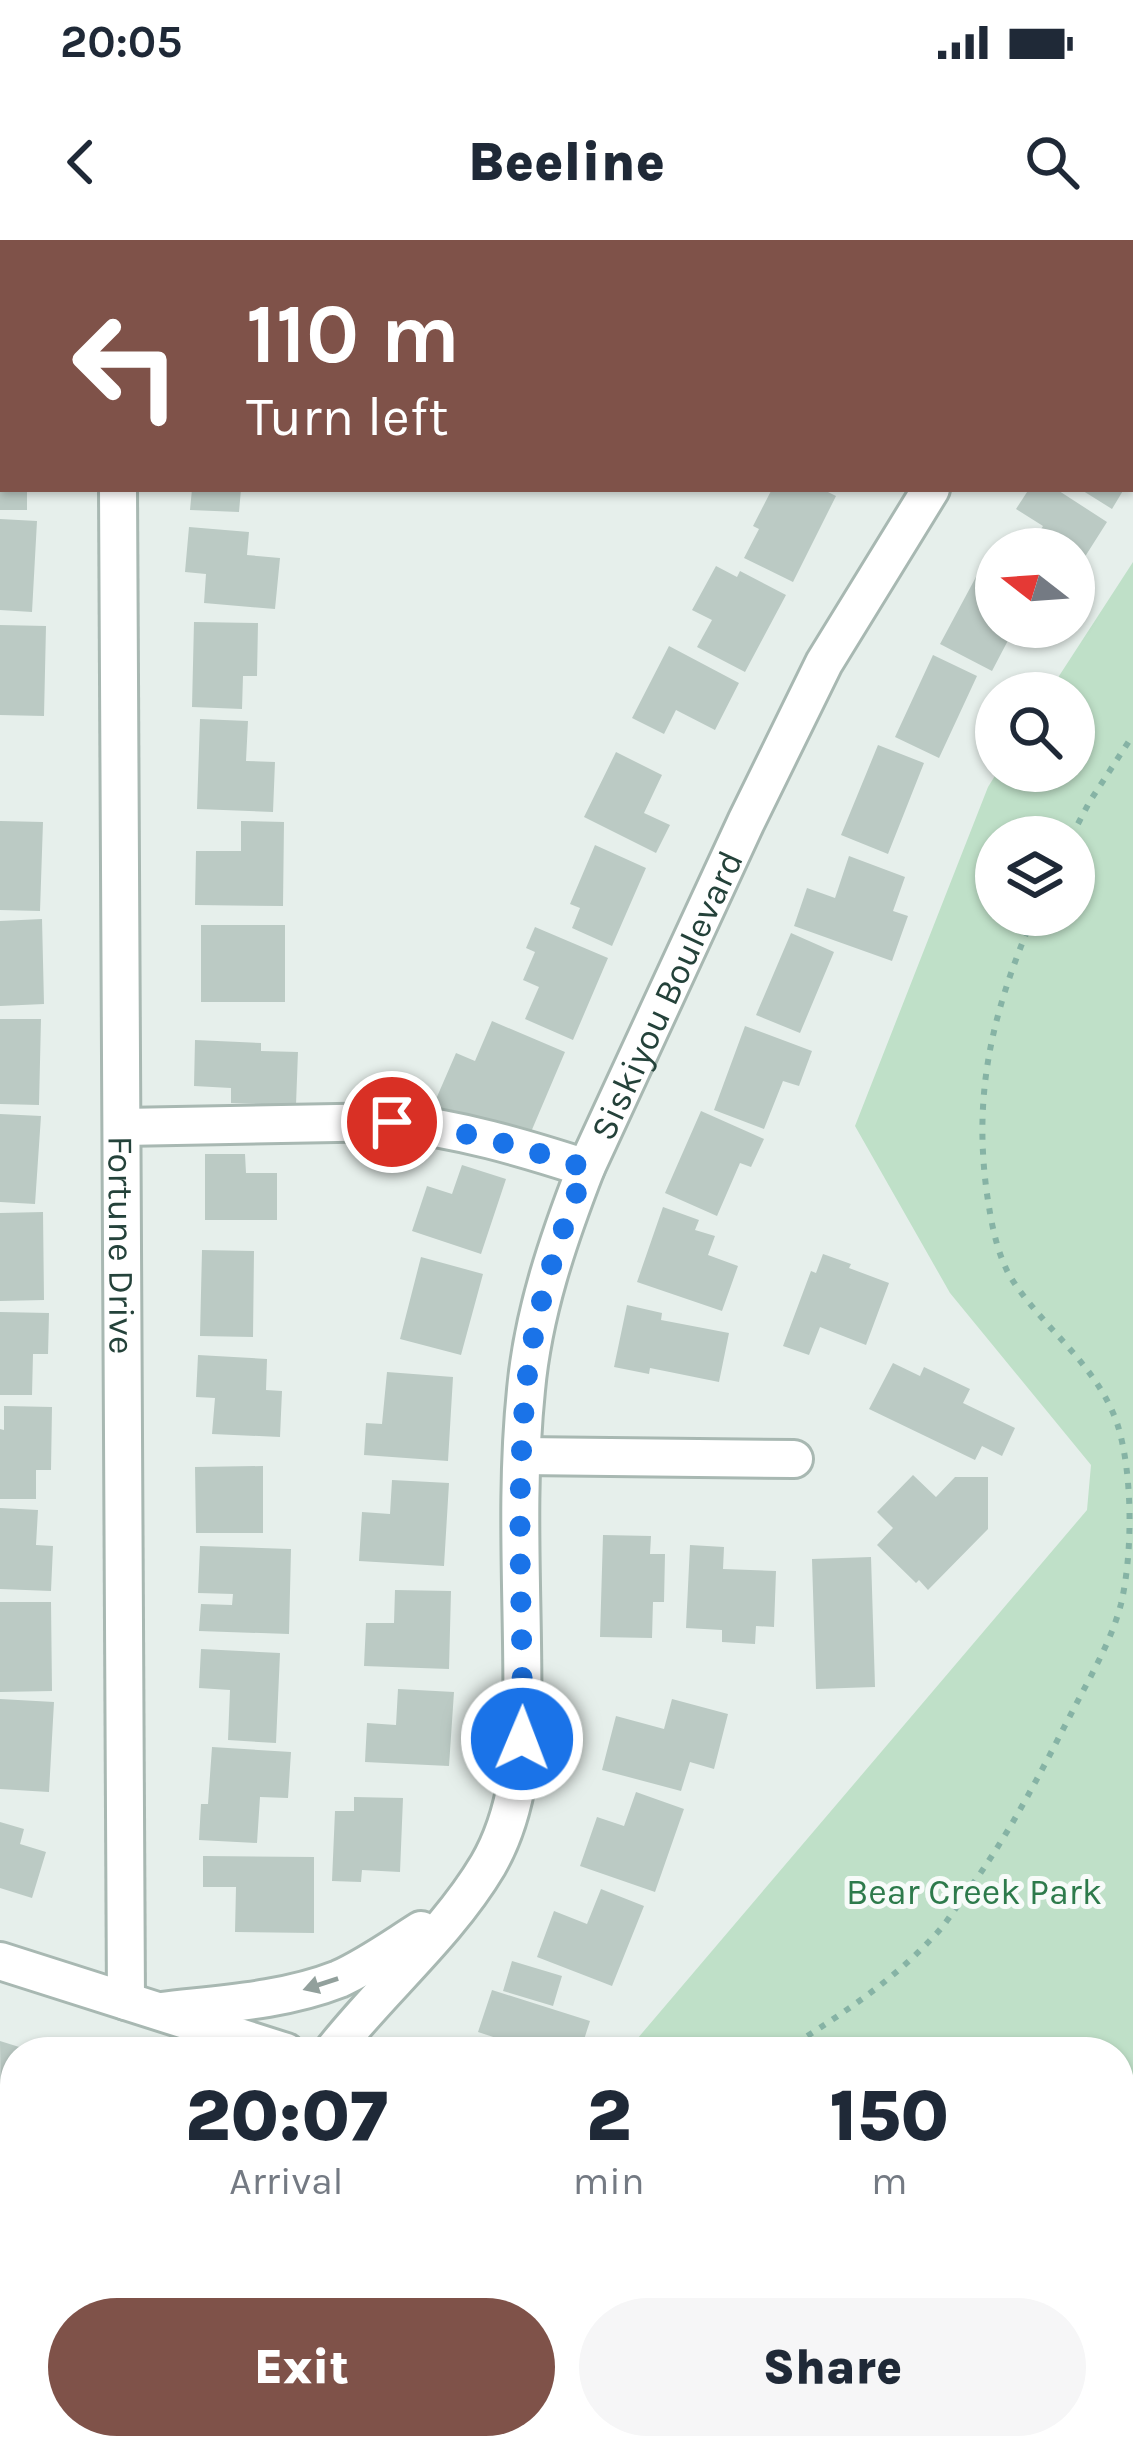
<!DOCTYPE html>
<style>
:root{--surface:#fff;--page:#f6f6f7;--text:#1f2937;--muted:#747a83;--accent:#7f5249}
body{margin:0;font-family:Karla,sans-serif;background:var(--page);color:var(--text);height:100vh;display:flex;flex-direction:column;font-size:45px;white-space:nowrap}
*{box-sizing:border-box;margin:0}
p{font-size:39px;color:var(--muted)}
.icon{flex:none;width:66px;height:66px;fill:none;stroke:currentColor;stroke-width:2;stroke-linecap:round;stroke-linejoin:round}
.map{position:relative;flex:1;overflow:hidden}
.drawer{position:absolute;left:0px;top:1797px;width:1134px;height:423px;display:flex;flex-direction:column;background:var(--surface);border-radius:48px 48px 0 0;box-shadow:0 3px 9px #0004}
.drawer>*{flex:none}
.hud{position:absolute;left:0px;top:0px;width:1134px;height:252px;box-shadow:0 3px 9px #0004;background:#7f5249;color:#fff;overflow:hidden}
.needle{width:78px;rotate:287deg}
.controls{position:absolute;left:975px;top:288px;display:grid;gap:24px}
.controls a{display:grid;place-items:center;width:120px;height:120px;border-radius:50%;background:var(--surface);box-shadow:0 3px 9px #0004;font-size:60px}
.pin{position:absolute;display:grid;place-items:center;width:102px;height:102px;color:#fff;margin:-51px;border:6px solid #fff;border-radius:50%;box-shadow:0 3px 12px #0007}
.me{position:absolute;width:132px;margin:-66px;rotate:1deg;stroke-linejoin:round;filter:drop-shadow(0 0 9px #0008)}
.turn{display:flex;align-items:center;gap:42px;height:252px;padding:0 48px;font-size:54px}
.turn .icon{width:156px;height:156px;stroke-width:2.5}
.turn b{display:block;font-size:84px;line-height:102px}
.eta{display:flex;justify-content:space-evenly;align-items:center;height:204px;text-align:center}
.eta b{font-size:72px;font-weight:800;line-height:84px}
.action{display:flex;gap:24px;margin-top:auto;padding:24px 48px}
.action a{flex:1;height:138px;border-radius:72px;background:var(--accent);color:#fff;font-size:48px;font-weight:800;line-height:138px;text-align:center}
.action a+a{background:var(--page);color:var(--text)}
.status{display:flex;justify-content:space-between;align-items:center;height:84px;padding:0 60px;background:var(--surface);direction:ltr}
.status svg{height:33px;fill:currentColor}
header{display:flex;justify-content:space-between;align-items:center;height:156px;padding:0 48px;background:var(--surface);font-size:54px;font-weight:800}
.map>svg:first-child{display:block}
.green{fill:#bfe0c8;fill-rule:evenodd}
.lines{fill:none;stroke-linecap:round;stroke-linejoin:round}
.river{stroke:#8ec9d4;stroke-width:60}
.building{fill:#bbcac4}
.minor-casing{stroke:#a8b8b2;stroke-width:42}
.path{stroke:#86b3a5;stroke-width:6;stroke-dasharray:6 9;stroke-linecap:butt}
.minor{stroke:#fff;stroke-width:36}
.oneway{fill:#92a09c}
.route{stroke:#1a73e8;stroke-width:21;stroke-dasharray:0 37.8}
.labels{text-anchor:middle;stroke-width:10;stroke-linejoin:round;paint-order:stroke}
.street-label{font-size:36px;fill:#24423a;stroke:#f7fbf9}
.park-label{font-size:36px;fill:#2d7a4b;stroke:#f7fbf9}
</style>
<div class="status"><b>20:05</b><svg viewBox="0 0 49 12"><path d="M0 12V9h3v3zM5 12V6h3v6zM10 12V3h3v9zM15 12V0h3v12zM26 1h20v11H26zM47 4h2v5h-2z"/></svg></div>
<header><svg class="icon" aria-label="back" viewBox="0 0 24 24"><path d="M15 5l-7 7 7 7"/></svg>Beeline<svg class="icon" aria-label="search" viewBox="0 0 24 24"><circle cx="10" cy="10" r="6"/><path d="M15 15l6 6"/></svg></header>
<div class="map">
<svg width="1133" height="2218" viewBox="0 0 1133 2218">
<rect width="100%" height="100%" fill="#e6efeb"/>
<path class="green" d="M1133 322V2218H215L221 2205H1119V1812H626L1087 1270 1091 1225 950 1053 855 886 988 547 998 531H1074V453H1048ZM996 597H1074V675H996Z"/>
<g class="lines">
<path class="river" d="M1119 2098 1133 2073
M980 2218 998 2205"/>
</g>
<path class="building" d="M0 249H27V270H0Z
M192 249H241L239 272 190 270Z
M772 249H822L836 256 793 342 744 318 759 289 753 286Z
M1029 249H1056L1107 282 1074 334V309H1028L1043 286 1016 269Z
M1080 249H1124L1112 269Z
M0 279 37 281 32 372 0 370Z
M189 287 249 292 247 315 280 318 275 369 204 363 206 334 185 332Z
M984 322 996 329V387H1015L992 431 940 404Z
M716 326 737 337 740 331 786 355 745 432 697 407 712 380 692 370Z
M194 382 258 383 257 436H243L242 469 192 467Z
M0 385 46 386 44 476 0 475Z
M669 406 739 443 715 490 676 470 664 494 632 478Z
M933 415 977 436 939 518 895 497Z
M200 479 248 481 246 521 275 522 273 572 197 569Z
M878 505 924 523 888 614 841 595Z
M616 512 662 535 644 573 670 585 656 613 584 577Z
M0 581 43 582 40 671 0 670Z
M241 581 284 582 283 666 195 665 196 611H241Z
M595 605 646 628 612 706 572 688 580 668 570 664Z
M849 616 905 637 893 671 908 676 892 721 794 686 807 648 835 658Z
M42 679 44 764 0 766V681Z
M201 685H285V762H201Z
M535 687 608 718 573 800 525 779 539 747 523 740 535 712 526 708Z
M791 693 834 712 800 793 756 775Z
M0 779H41L39 865 0 864Z
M492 781 565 812 528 899 477 878 472 891 430 873 456 813 475 821Z
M745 786 812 811 799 846 783 841 764 889 714 870Z
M195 800 261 803V811L298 812 296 865 231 863V848L194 846Z
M701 871 764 899 751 927 740 923 717 976 665 953Z
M0 874 41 876 35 964 0 962Z
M205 914H245L246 933H277V980H205Z
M462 925 506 939 481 1014 412 991 427 946 452 954Z
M663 967 699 980 695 990 715 996 708 1015 738 1026 722 1071 637 1042Z
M43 972 44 1060 0 1061V973Z
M202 1010 254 1011 253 1097 200 1096Z
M823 1014 851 1024 849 1028 889 1043 866 1105 820 1087 809 1115 783 1106 811 1031 816 1033Z
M421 1017 483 1034 461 1115 400 1099Z
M627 1065 662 1073 661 1080 729 1093 719 1142 650 1128 649 1134 614 1127Z
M0 1072 49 1073 48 1114H33L32 1155H0Z
M198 1115 267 1119 266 1150 282 1151 280 1197 212 1194 215 1158 196 1157Z
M893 1123 920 1136 924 1127 970 1149 963 1163 1015 1188 1002 1216 982 1206 975 1220 869 1169Z
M387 1132 453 1137 448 1221 364 1215 366 1183 382 1184Z
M4 1166 52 1167 51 1230H36V1259H0V1189L4 1190Z
M263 1226V1293H196L195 1227Z
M913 1235 936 1257 955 1237H988V1289L928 1350 919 1340 916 1343 877 1305 893 1288 877 1272Z
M392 1240 449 1243 444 1326 359 1321 362 1272 390 1274Z
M0 1268 38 1270 36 1305 53 1306 51 1351 0 1349Z
M603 1295 651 1296 650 1314H665L664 1362H653L652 1398 600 1397Z
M690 1305 724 1307 723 1329 776 1331 774 1387 756 1386 755 1404 722 1402V1390L686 1388Z
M200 1306 291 1309 289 1394 199 1391 201 1364 232 1365 233 1354 198 1353Z
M871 1317 875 1447 816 1449 812 1319Z
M395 1350 451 1351 449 1429 364 1426 366 1383H394Z
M0 1362H51L52 1451 0 1452Z
M201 1409 280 1413 276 1503 228 1500 230 1450 199 1448Z
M398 1449 454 1452 449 1526 365 1522 367 1483 396 1485Z
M0 1459 54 1462 49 1552 0 1549Z
M672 1459 728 1474 714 1529 690 1522 681 1551 602 1530 616 1476 664 1489Z
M212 1507 291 1512 288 1558 260 1557 257 1603 199 1600 201 1564H208Z
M636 1552 684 1569 655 1652 580 1626 597 1577 624 1586Z
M354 1557 403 1558 400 1632 362 1630 361 1642 332 1641 335 1571H354Z
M0 1582 24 1589 20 1604 46 1612 32 1658 0 1648Z
M203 1616 314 1617V1693L235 1692 236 1647H203Z
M601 1649 644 1666 612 1746 537 1717 554 1671 587 1684Z
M512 1721 562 1736 553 1766 503 1751Z
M492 1750 590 1781 580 1812H539L478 1792Z
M0 1801 32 1811 15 1812V1864L7 1861 1 1878Z
M0 1978H13V2058H0Z
M0 2080H15V2168H0Z
M0 2189H15V2218H0Z"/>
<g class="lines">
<g class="minor-casing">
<g id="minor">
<path d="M117 0V3"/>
<path d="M931 0 942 3"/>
<path d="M1089 3 1091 0"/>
<path id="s1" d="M118 249 126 1761"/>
<path d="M123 887 392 882C457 888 524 908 586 928"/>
<path d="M522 1216 794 1219"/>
<path d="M0 1721 286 1812"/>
<path d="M161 1771C220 1764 283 1761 339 1739 368 1726 394 1707 421 1690"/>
<path id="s2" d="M332 1812C381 1749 447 1694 488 1625 510 1587 519 1543 522 1499 525 1383 514 1266 526 1150 533 1073 558 1000 586 928L746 582 824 423 931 249"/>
<path d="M38 2205 39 2218"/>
<path d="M146 2218 152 2205"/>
<path d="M201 2218 207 2205"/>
</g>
</g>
<path class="path" d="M1071 597 1090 561 1133 495
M782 1812C836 1778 891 1743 934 1696 947 1683 956 1667 967 1652 1009 1595 1040 1534 1072 1472 1090 1437 1111 1402 1121 1364 1133 1313 1133 1232 1117 1183 1097 1126 1048 1092 1015 1044 1000 1023 993 992 989 967 971 859 991 774 1034 675
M468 2218 480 2205"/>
<use href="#minor" class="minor"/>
</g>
<defs><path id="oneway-solid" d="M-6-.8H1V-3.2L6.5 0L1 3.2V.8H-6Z" transform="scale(3)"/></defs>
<use class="oneway" href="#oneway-solid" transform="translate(321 1744) rotate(162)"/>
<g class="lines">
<path class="route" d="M392 882C457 888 524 908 586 928 558 999 533 1073 526 1149 514 1266 524 1383 522 1499"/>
</g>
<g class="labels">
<g class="street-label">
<text dy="13" stroke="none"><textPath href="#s2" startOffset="1146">Siskiyou Boulevard</textPath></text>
<text dy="13" stroke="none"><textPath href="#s1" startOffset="756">Fortune Drive</textPath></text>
</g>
<g class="park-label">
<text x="974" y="1664">Bear Creek Park</text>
</g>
</g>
</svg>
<div class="controls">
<a><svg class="needle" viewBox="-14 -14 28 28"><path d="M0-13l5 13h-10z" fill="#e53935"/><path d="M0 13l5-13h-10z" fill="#747a83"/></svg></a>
<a><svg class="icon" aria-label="search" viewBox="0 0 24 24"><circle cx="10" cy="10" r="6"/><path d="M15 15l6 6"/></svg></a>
<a><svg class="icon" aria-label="layers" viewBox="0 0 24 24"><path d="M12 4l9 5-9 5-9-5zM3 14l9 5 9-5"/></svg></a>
</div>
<div class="pin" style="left:392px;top:882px;background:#d93025"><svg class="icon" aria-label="arrive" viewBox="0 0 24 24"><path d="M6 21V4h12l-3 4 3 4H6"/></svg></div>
<svg class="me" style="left:522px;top:1499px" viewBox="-20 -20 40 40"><circle r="17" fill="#1a73e8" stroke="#fff" stroke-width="3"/><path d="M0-11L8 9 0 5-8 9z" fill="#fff"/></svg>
<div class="hud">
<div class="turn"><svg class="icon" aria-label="left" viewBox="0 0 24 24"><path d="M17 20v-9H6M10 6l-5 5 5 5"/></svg><div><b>110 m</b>Turn left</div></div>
</div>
<section class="drawer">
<div class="eta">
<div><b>20:07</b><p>Arrival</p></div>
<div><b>2</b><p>min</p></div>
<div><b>150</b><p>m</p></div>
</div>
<div class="action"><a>Exit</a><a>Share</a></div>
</section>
</div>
